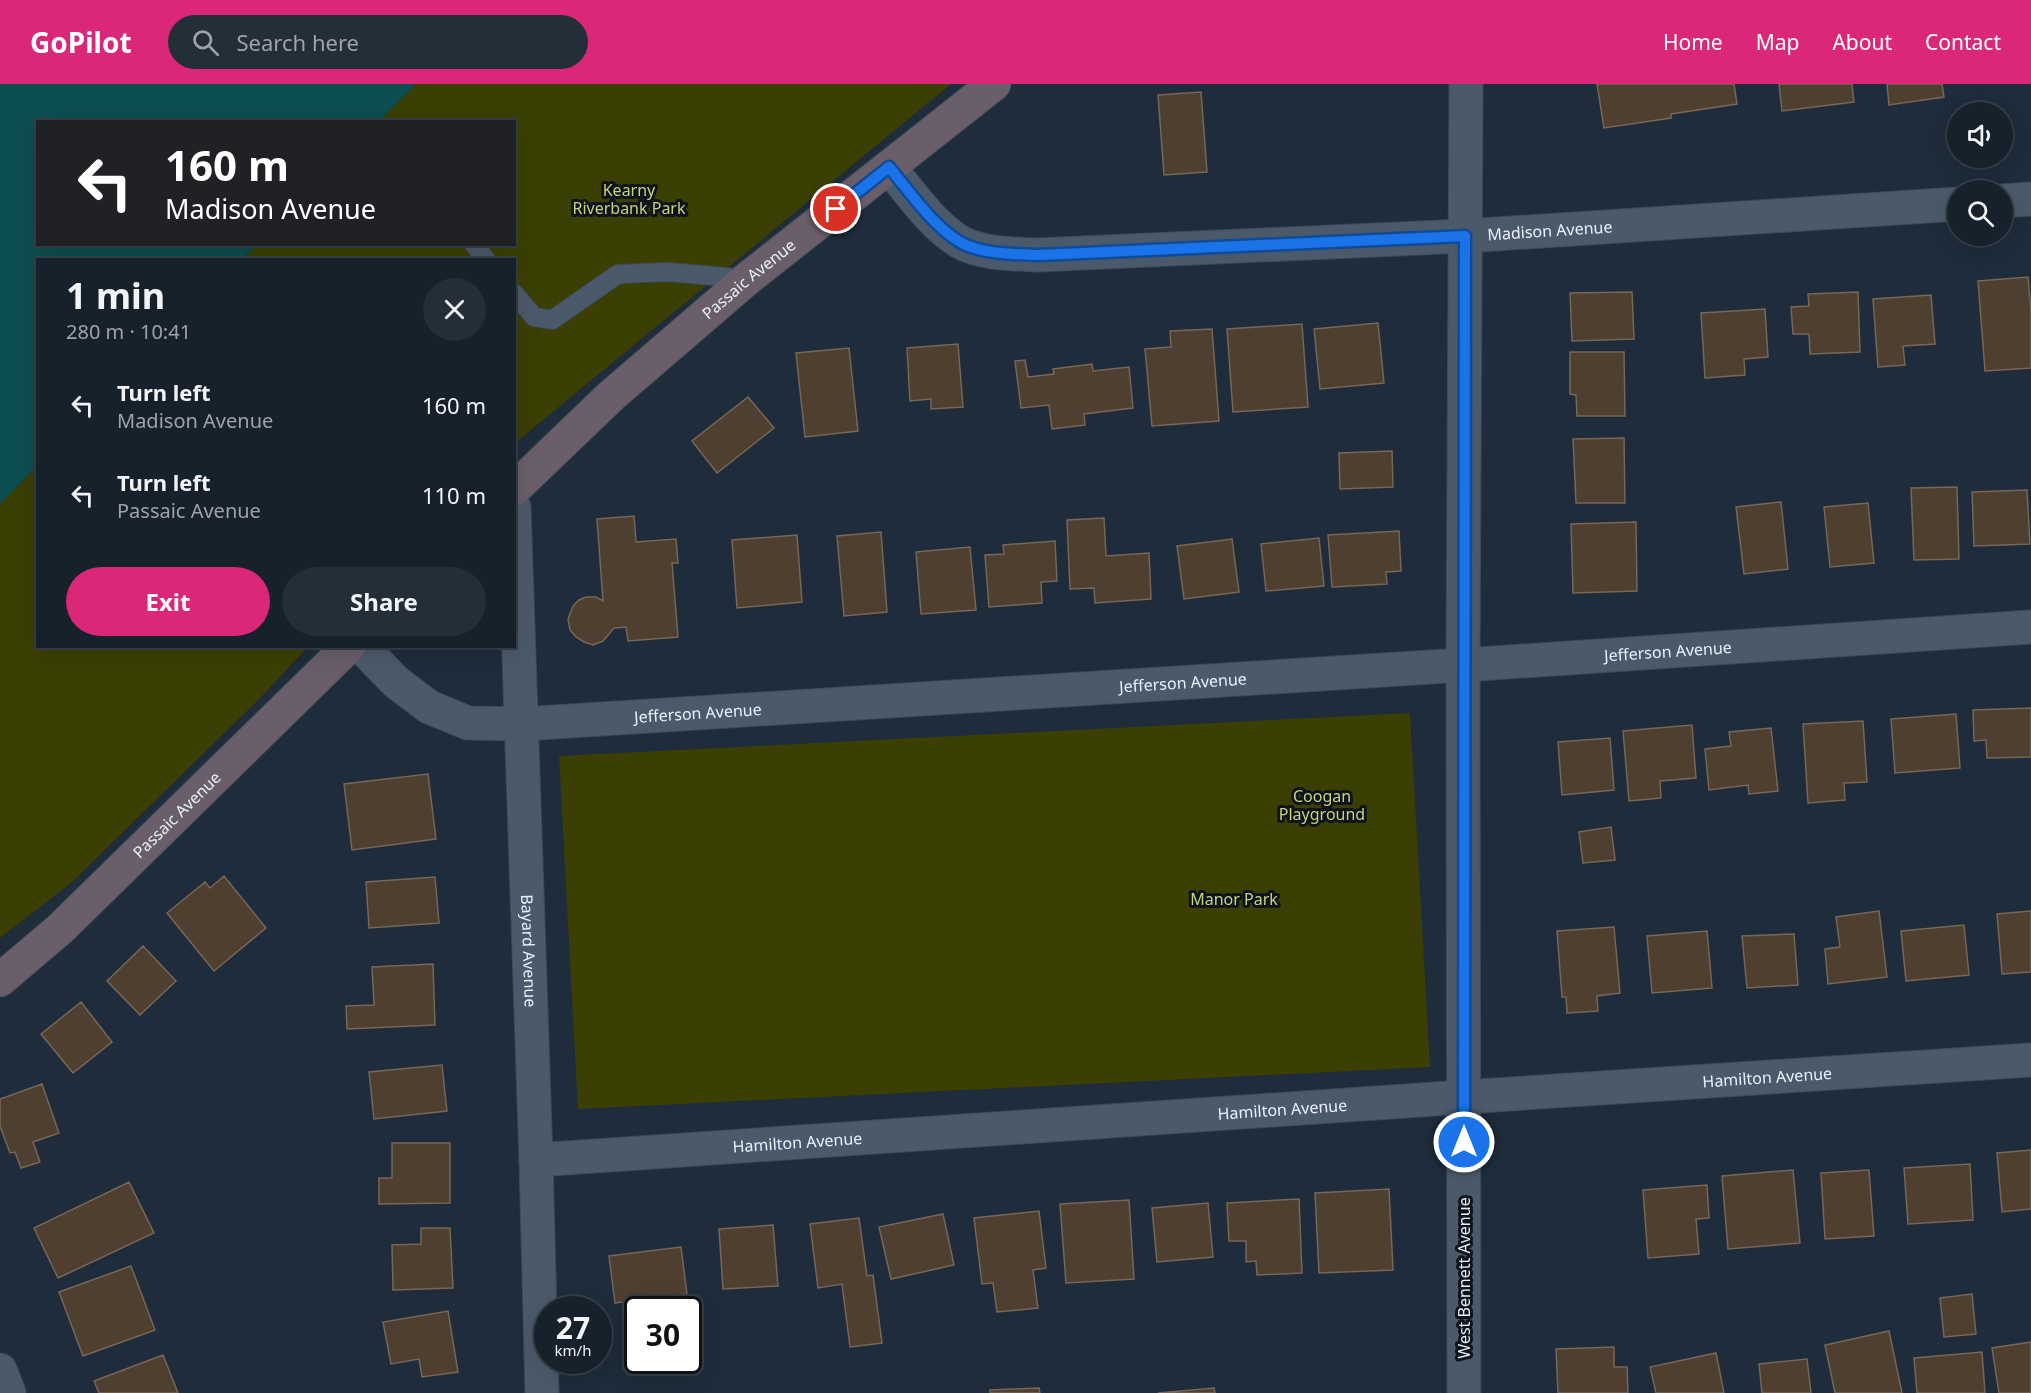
<!DOCTYPE html>
<meta charset="utf-8">
<style>
:root{--surface:#16212c;--page:#232e38;--text:#f1f3f6;--muted:#9ea3a9;--line:#353e48;--accent:#db2777}
body{margin:0;font-family:"Noto Sans",sans-serif;background:var(--page);color:var(--text);height:100vh;display:flex;flex-direction:column;font-size:22px;white-space:nowrap}
*{box-sizing:border-box;margin:0}
p{font-size:20px;color:var(--muted)}
.icon{flex:none;width:33px;height:33px;fill:none;stroke:currentColor;stroke-width:2;stroke-linecap:round;stroke-linejoin:round}
.map{position:relative;flex:1;overflow:hidden}
.sheet{position:absolute;left:36px;top:174px;width:480px;height:390px;display:flex;flex-direction:column;background:var(--surface);border-radius:0px;box-shadow:0 6px 24px #0002,0 0 0 2px var(--line)}
.sheet>*{flex:none}
.top-card{position:absolute;left:36px;top:36px;width:480px;height:126px;border-radius:0px;box-shadow:0 6px 24px #0002,0 0 0 2px var(--line);background:#202124;color:#fff;overflow:hidden}
.controls{position:absolute;left:1947px;top:18px;display:grid;gap:12px}
.controls a{display:grid;place-items:center;width:66px;height:66px;border-radius:50%;background:var(--surface);box-shadow:0 6px 24px #0002,0 0 0 2px var(--line);font-size:30px}
.speed{position:absolute;left:534px;top:1212px;display:flex;gap:12px;font-size:30px;font-weight:700;text-align:center}
.speed>*{display:grid;place-content:center;width:78px;height:78px;border-radius:50%;background:var(--surface);box-shadow:0 6px 24px #0002,0 0 0 2px var(--line);line-height:1}
.speed small{font-size:15px;font-weight:400}
.speed .limit{border:3px solid #111;border-radius:9px;background:#fff;color:#111}
.pin{position:absolute;display:grid;place-items:center;width:51px;height:51px;color:#fff;margin:-26px;border:3px solid #fff;border-radius:50%;box-shadow:0 2px 6px #0007}
.me{position:absolute;width:66px;margin:-33px;rotate:0deg;stroke-linejoin:round;filter:drop-shadow(0 0 4px #0008)}
.turn{display:flex;align-items:center;gap:21px;height:126px;padding:0 30px;font-size:27px}
.turn .icon{width:78px;height:78px;stroke-width:2.5}
.turn b{display:block;font-size:42px;line-height:51px}
.round{display:grid;place-items:center;flex:none;width:63px;height:63px;border-radius:32px;background:var(--page)}
.overview{display:flex;align-items:center;justify-content:space-between;height:102px;padding:0 30px}
h1{font-size:36px;font-weight:700;line-height:45px}
.primary-button{display:flex;gap:12px;margin-top:auto;padding:12px 30px}
.primary-button a{flex:1;height:69px;border-radius:36px;background:var(--accent);color:#fff;font-size:24px;font-weight:700;line-height:69px;text-align:center}
.primary-button a+a{background:var(--page);color:var(--text)}
ul{padding:0;list-style:none}
li{display:flex;align-items:center;gap:18px;height:90px;padding:0 30px}
li div{flex:1}
li b{display:block;font-size:22px}
li em{font-style:normal}
header{display:flex;align-items:center;gap:36px;box-sizing:border-box;height:84px;padding:0 30px;background:var(--accent);color:#fff}
header strong{font-size:28px}
nav{display:flex;gap:33px;margin-inline-start:auto;font-size:21px}
.search{width:420px;height:54px;background:var(--page);display:flex;align-items:center;gap:15px;box-sizing:border-box;padding:0 21px;border-radius:33px;color:var(--muted);font-size:22px}
.map>svg:first-child{display:block}
.green{fill:#3c3f04}
.water{fill:#0d4e50}
.building{fill:#4f3f31;stroke:#786657;stroke-width:1.5}
.lines{fill:none;stroke-linecap:round;stroke-linejoin:round}
.service-casing{stroke:#3d4a55;stroke-width:20}
.minor-casing{stroke:#3d4a55;stroke-width:35}
.secondary-casing{stroke:#3d4a55;stroke-width:35}
.service{stroke:#4b5a6a;stroke-width:18}
.minor{stroke:#4b5a6a;stroke-width:33}
.secondary{stroke:#6a5e6b;stroke-width:33}
.route-casing{stroke:#114b97;stroke-width:15}
.route{stroke:#1a73e8;stroke-width:10}
.labels{text-anchor:middle;stroke-width:6;stroke-linejoin:round;paint-order:stroke}
.park-label{font-size:16px;fill:#cad17f;stroke:#0e141b}
.street-label{font-size:16px;fill:#e7f0f9;stroke:#0e141b}
</style>
<header>
<strong>GoPilot</strong>
<div class="search"><svg class="icon" aria-label="search" viewBox="0 0 24 24"><circle cx="10" cy="10" r="6"/><path d="M15 15l6 6"/></svg>Search here</div>
<nav><a>Home</a><a>Map</a><a>About</a><a>Contact</a></nav>
</header>
<div class="map">
<svg width="2031" height="1309" viewBox="0 0 2031 1309">
<rect width="100%" height="100%" fill="#1e2c3b"/>
<path class="green" d="M416 0H951L515 359 514 176H242L257 161 514 160V38L379 37Z
M37 382 38 562 308 563 260 614 71 799 0 854V420Z
M1410 629 1430 983 578 1025 559 672Z"/>
<path class="water" d="M0 0H416L379 37 38 38V160L257 161 242 175 38 176 37 382 0 420Z"/>
<path class="building" d="M1597 0H1734L1737 20 1671 30V34L1604 44Z
M1779 0H1852L1854 18 1782 27Z
M1887 0H1942L1944 13 1889 21Z
M1201 8 1207 88 1164 91 1158 11Z
M2028 193 2031 228V284L1985 287 1978 197Z
M1632 208 1634 255 1572 257 1570 209Z
M1858 208 1860 268 1810 270 1809 250H1793L1791 223 1809 222 1808 210Z
M1931 211 1935 260 1903 262 1905 281 1878 283 1873 215Z
M1765 225 1768 273 1744 275 1745 291 1705 294 1701 229Z
M1378 239 1384 299 1320 305 1314 245Z
M1302 240 1308 323 1233 328 1227 245Z
M1212 245 1219 337 1152 342 1145 265 1171 263 1170 247Z
M958 260 963 323 931 325V315L910 317 907 264Z
M849 264 858 347 805 353 796 269Z
M1570 268H1624L1625 332H1577L1576 311 1570 310Z
M1025 276 1028 293 1054 290 1053 285 1092 280 1093 287 1129 283 1133 324 1084 330 1085 341 1052 345 1049 321 1021 324 1015 277Z
M748 313 774 344 717 389 692 357Z
M1624 354 1625 419H1576L1573 355Z
M1392 367 1393 403 1340 405 1339 369Z
M1957 403 1959 475 1914 476 1911 404Z
M2027 406 2030 460 1974 462 1972 408Z
M1781 418 1788 485 1744 490 1736 423Z
M1868 419 1874 479 1830 483 1824 423Z
M634 432 636 458 676 455 678 479H672L678 553 628 557 626 543 614 544 603 557 593 561 584 558 576 553 570 546 568 535 573 522 579 516 586 513H596L603 517 597 435Z
M1104 434 1106 472 1149 469 1151 515 1095 519 1094 504 1070 505 1067 436Z
M1636 438 1637 507 1573 509 1571 440Z
M1399 447 1401 487 1386 488 1387 500 1332 503 1328 451Z
M881 448 887 528 844 532 837 452Z
M797 451 802 518 737 524 732 456Z
M1319 454 1324 502 1266 507 1261 460Z
M1232 455 1239 508 1184 515 1177 462Z
M1055 457 1057 497 1041 498 1042 519 989 523 985 471 1004 470 1003 461Z
M970 463 976 526 921 530 916 468Z
M2031 624V673L1987 674 1986 656 1974 657 1973 626Z
M1956 630 1960 684 1895 689 1891 635Z
M1863 637 1867 698 1844 699 1845 716 1808 719 1803 640Z
M1692 641 1696 694 1660 697 1661 714 1629 717 1623 647Z
M1771 644 1778 707 1749 710 1748 701 1709 706 1705 665 1731 662 1729 648Z
M1610 654 1614 706 1562 711 1558 658Z
M428 690 436 755 352 766 344 700Z
M1611 743 1615 776 1583 779 1579 748Z
M224 792 266 844 214 887 167 829 205 798 210 804Z
M435 793 439 839 369 844 366 798Z
M1879 827 1887 893 1828 900 1825 865 1840 863 1836 833Z
M2031 827V888L2002 890 1997 830Z
M1964 841 1969 891 1906 897 1901 847Z
M1614 843 1620 909 1597 912 1598 927 1567 929 1566 913H1562L1557 847Z
M1707 847 1712 904 1652 909 1647 852Z
M1794 850 1798 901 1747 904 1742 852Z
M143 862 176 897 140 931 107 897Z
M433 880 435 941 347 945 346 922 374 921 372 883Z
M81 918 112 958 73 989 41 950Z
M442 981 447 1027 374 1035 369 988Z
M42 1000 59 1049 33 1058 40 1078 21 1084 15 1068 10 1069 0 1042V1015Z
M392 1059H450V1119L379 1120V1094H392Z
M2031 1066V1125L2002 1128 1997 1069Z
M1970 1080 1973 1136 1908 1140 1904 1084Z
M1793 1086 1800 1159 1728 1165 1722 1092Z
M1869 1086 1874 1152 1825 1155 1821 1089Z
M129 1098 154 1149 58 1194 34 1144Z
M1707 1101 1709 1134 1696 1135 1699 1170 1648 1174 1643 1106Z
M1389 1105 1393 1186 1319 1189 1315 1109Z
M1299 1115 1302 1189 1257 1191 1256 1177 1246 1178V1157H1229L1227 1119Z
M1129 1116 1134 1195 1066 1199 1060 1120Z
M1208 1119 1213 1173 1157 1178 1152 1124Z
M1039 1127 1046 1184 1033 1186 1038 1224 997 1228 993 1199 982 1200 974 1134Z
M943 1130 954 1181 891 1195 879 1143Z
M859 1134 867 1192 873 1191 882 1259 850 1263 842 1200 818 1204 810 1140Z
M773 1141 778 1202 723 1205 719 1145Z
M421 1144H450L453 1204 393 1206 392 1161 421 1160Z
M681 1163 687 1210 615 1219 609 1172Z
M131 1182 155 1246 83 1272 59 1208Z
M1972 1210 1976 1250 1944 1253 1940 1214Z
M448 1227 458 1288 422 1293 419 1275 391 1280 383 1238Z
M1889 1247 1902 1309H1835L1825 1261Z
M2031 1258V1309H1999L1992 1264Z
M1614 1263V1283H1627L1628 1309H1558L1556 1265Z
M1982 1268 1985 1309H1917L1914 1274Z
M1716 1269 1724 1309H1656L1650 1283Z
M163 1271 178 1309H99L94 1297Z
M1807 1275 1811 1309H1762L1759 1280Z
M1039 1304 1040 1309H990V1306Z
M1214 1304 1215 1309H1158Z"/>
<g class="lines">
<g class="service-casing">
<path id="service" d="M474 160 486 176
M514 209 534 233 552 236 618 190 669 188 747 195"/>
</g>
<g class="minor-casing">
<g id="minor">
<path id="s1" d="M889 83C909 107 932 141 960 158 981 170 1014 170 1038 171L1465 152 1958 120"/>
<path d="M2002 117 2031 115"/>
<path id="s2" d="M514 423 536 1076 542 1309"/>
<path id="s3" d="M361 562 396 598 429 623 468 639 522 640 1463 581 2031 543"/>
<path id="s4" d="M536 1076 1464 1013 2031 976"/>
<path d="M0 1286 9 1309"/>
<path d="M1464 1309 1463 581 1466 0"/>
</g>
</g>
<g class="secondary-casing">
<g id="secondary">
<path id="s5" d="M514 405 611 312 747 195 994 0"/>
<path id="s6" d="M0 896 60 845 349 562"/>
</g>
</g>
<use href="#service" class="service"/>
<use href="#minor" class="minor"/>
<use href="#secondary" class="secondary"/>
</g>
<g class="lines">
<g class="route-casing">
<path id="route" d="M836 125 889 83C909 107 932 141 960 158 980 170 1014 170 1038 171L1465 152 1464 1058"/>
</g>
<use href="#route" class="route"/>
</g>
<g class="labels">
<g class="park-label">
<text x="629" y="112">Kearny<tspan x="629" dy="18">Riverbank Park</tspan></text>
<text x="1322" y="718">Coogan<tspan x="1322" dy="18">Playground</tspan></text>
<text x="1234" y="821">Manor Park</text>
</g>
<g class="street-label">
<text dy="6" stroke="none"><textPath href="#s1" startOffset="696">Madison Avenue</textPath></text>
<text dy="6" stroke="none"><textPath href="#s5" startOffset="315">Passaic Avenue</textPath></text>
<text dy="6" stroke="none"><textPath href="#s3" startOffset="1336">Jefferson Avenue</textPath></text>
<text dy="6" stroke="none"><textPath href="#s3" startOffset="850">Jefferson Avenue</textPath></text>
<text dy="6" stroke="none"><textPath href="#s3" startOffset="364">Jefferson Avenue</textPath></text>
<text dy="6" stroke="none"><textPath href="#s6" startOffset="242">Passaic Avenue</textPath></text>
<text dy="6" stroke="none"><textPath href="#s2" startOffset="444">Bayard Avenue</textPath></text>
<text dy="6" stroke="none"><textPath href="#s4" startOffset="1234">Hamilton Avenue</textPath></text>
<text dy="6" stroke="none"><textPath href="#s4" startOffset="748">Hamilton Avenue</textPath></text>
<text dy="6" stroke="none"><textPath href="#s4" startOffset="262">Hamilton Avenue</textPath></text>
<text transform="translate(1464 1194) rotate(-90)" y="6">West Bennett Avenue</text>
</g>
</g>
</svg>
<div class="controls">
<a><svg class="icon" aria-label="sound" viewBox="0 0 24 24"><path d="M4 9h4l5-4v14l-5-4H4zM17 9q2 3 0 6"/></svg></a>
<a><svg class="icon" aria-label="search" viewBox="0 0 24 24"><circle cx="10" cy="10" r="6"/><path d="M15 15l6 6"/></svg></a>
</div>
<div class="speed"><div>27<small>km/h</small></div><div class="limit">30</div></div>
<div class="pin" style="left:836px;top:125px;background:#d93025"><svg class="icon" aria-label="arrive" viewBox="0 0 24 24"><path d="M6 21V4h12l-3 4 3 4H6"/></svg></div>
<svg class="me" style="left:1464px;top:1058px" viewBox="-20 -20 40 40"><circle r="17" fill="#1a73e8" stroke="#fff" stroke-width="3"/><path d="M0-11L8 9 0 5-8 9z" fill="#fff"/></svg>
<div class="top-card">
<div class="turn"><svg class="icon" aria-label="left" viewBox="0 0 24 24"><path d="M17 20v-9H6M10 6l-5 5 5 5"/></svg><div><b>160 m</b>Madison Avenue</div></div>
</div>
<section class="sheet">
<div class="overview"><div><h1>1 min</h1><p>280 m · 10:41</p></div><a class="round"><svg class="icon" aria-label="close" viewBox="0 0 24 24"><path d="M6 6l12 12M18 6L6 18"/></svg></a></div>
<ul>
<li><svg class="icon" aria-label="left" viewBox="0 0 24 24"><path d="M17 20v-9H6M10 6l-5 5 5 5"/></svg><div><b>Turn left</b><p>Madison Avenue</p></div><em>160 m</em></li>
<li><svg class="icon" aria-label="left" viewBox="0 0 24 24"><path d="M17 20v-9H6M10 6l-5 5 5 5"/></svg><div><b>Turn left</b><p>Passaic Avenue</p></div><em>110 m</em></li>
</ul>
<div class="primary-button"><a>Exit</a><a>Share</a></div>
</section>
</div>
